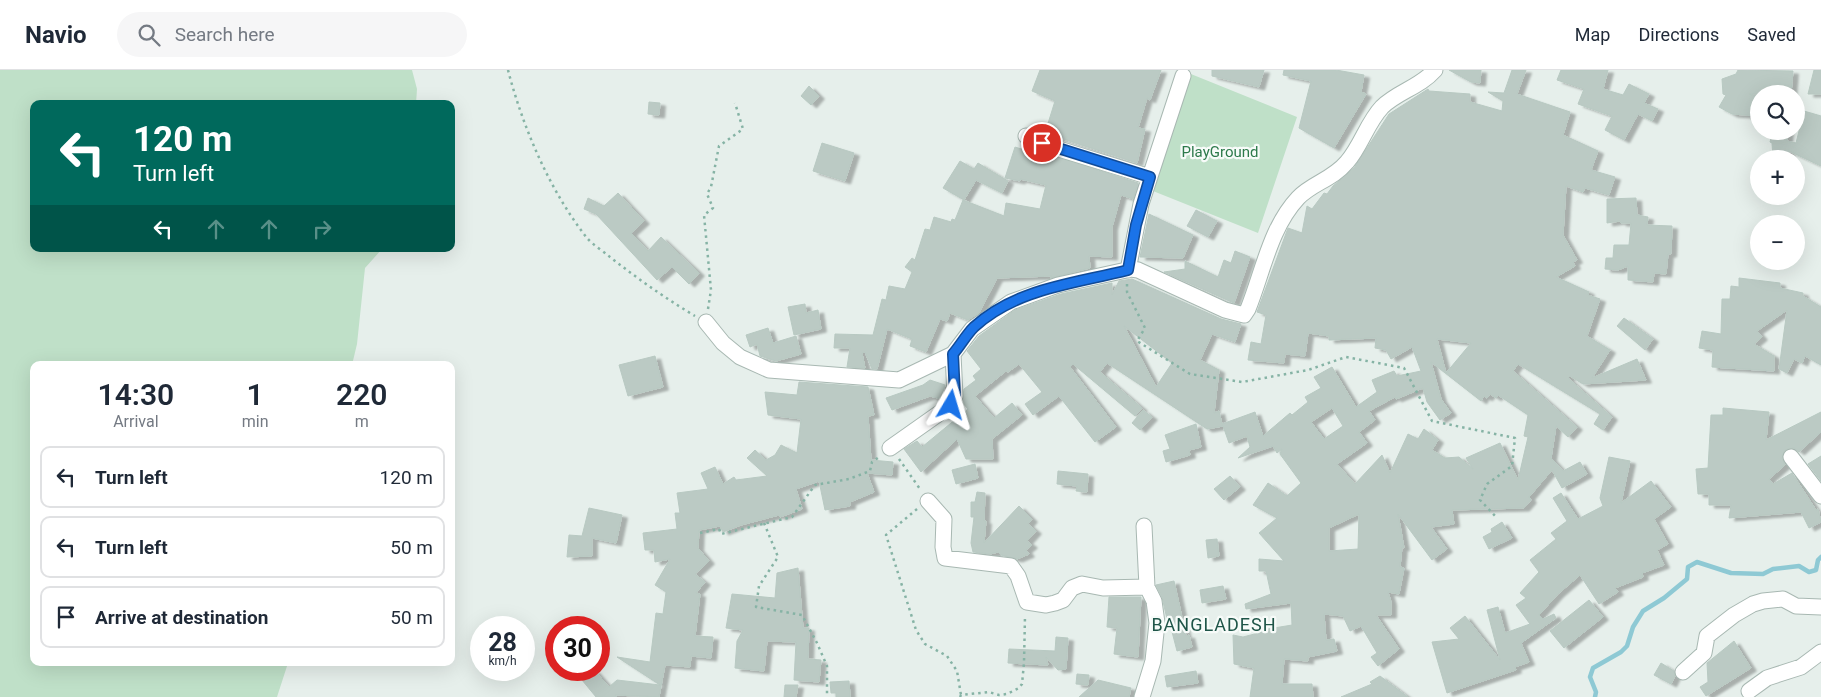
<!DOCTYPE html>
<meta charset="utf-8">
<style>
:root{--surface:#fff;--page:#f6f6f7;--text:#1f2937;--muted:#747a83;--line:#e0e1e3}
body{margin:0;font-family:Roboto,sans-serif;background:var(--page);color:var(--text);height:100vh;display:flex;flex-direction:column;font-size:19px;white-space:nowrap}
*{box-sizing:border-box;margin:0}
p{font-size:16px;color:var(--muted)}
.icon{flex:none;width:28px;height:28px;fill:none;stroke:currentColor;stroke-width:2;stroke-linecap:round;stroke-linejoin:round}
.map{position:relative;flex:1;overflow:hidden}
.side{position:absolute;left:30px;top:291px;width:425px;height:305px;display:flex;flex-direction:column;background:var(--surface);border-radius:10px;box-shadow:0 5px 20px #0002}
.side>*{flex:none}
.guide{position:absolute;left:30px;top:30px;width:425px;height:152px;border-radius:10px;box-shadow:0 5px 20px #0002;background:#00695c;color:#fff;overflow:hidden}
.tools{position:absolute;left:1750px;top:15px;display:grid;gap:10px}
.tools a{display:grid;place-items:center;width:55px;height:55px;border-radius:50%;background:var(--surface);box-shadow:0 5px 20px #0002;font-size:25px}
.speed{position:absolute;left:470px;top:546px;display:flex;gap:10px;font-size:25px;font-weight:700;text-align:center}
.speed>*{display:grid;place-content:center;width:65px;height:65px;border-radius:50%;background:var(--surface);box-shadow:0 5px 20px #0002;line-height:1}
.speed small{font-size:12px;font-weight:400}
.speed .limit{border:8px solid #d22;background:#fff;color:#111}
.pin{position:absolute;display:grid;place-items:center;width:42px;height:42px;color:#fff;margin:-21px;border:2px solid #fff;border-radius:50%;box-shadow:0 1px 5px #0007}
.me{position:absolute;width:55px;margin:-28px;rotate:7deg;stroke-linejoin:round;filter:drop-shadow(0 0 4px #0008)}
.turn{display:flex;align-items:center;gap:18px;height:105px;padding:0 20px;font-size:22px}
.turn .icon{width:65px;height:65px;stroke-width:2.5}
.turn b{display:block;font-size:35px;line-height:42px}
.lanes{display:flex;align-items:center;height:48px;padding:0 20px;background:#0003;justify-content:center;gap:25px;direction:ltr}
.lanes .off{opacity:.35}
.eta{display:flex;justify-content:space-evenly;align-items:center;height:85px;text-align:center}
.eta b{font-size:30px;font-weight:600;line-height:35px}
ul{padding:0;list-style:none}
li{display:flex;align-items:center;gap:15px;height:62px;margin:0 10px 8px;padding:0 10px;border:2px solid var(--line);border-radius:10px}
li div{flex:1}
li b{display:block;font-size:19px}
li em{font-style:normal}
header{display:flex;align-items:center;gap:30px;box-sizing:border-box;height:70px;padding:0 25px;background:var(--surface);border-bottom:1px solid var(--line)}
header strong{font-size:24px}
nav{display:flex;gap:28px;margin-inline-start:auto;font-size:18px}
.search{width:350px;height:45px;background:var(--page);display:flex;align-items:center;gap:12px;box-sizing:border-box;padding:0 18px;border-radius:28px;color:var(--muted);font-size:19px}
.map>svg:first-child{display:block}
.green{fill:#bfe0c8}
.lines{fill:none;stroke-linecap:round;stroke-linejoin:round}
.stream{stroke:#8ec9d4;stroke-width:4.5}
.building{fill:#bbcac4;stroke:#b8c9c2;fill-rule:evenodd;filter:url(#shadow)}
.minor-casing{stroke:#a8b8b2;stroke-width:17}
.path{stroke:#86b3a5;stroke-width:2.5;stroke-dasharray:2.5 4;stroke-linecap:butt}
.minor{stroke:#fff;stroke-width:15}
.route-casing{stroke:#114b97;stroke-width:12}
.route{stroke:#1a73e8;stroke-width:9}
.labels{text-anchor:middle;stroke-width:4.5;stroke-linejoin:round;paint-order:stroke}
.park-label{font-size:15px;fill:#2d7a4b;stroke:#f7fbf9}
.quarter-label{font-size:18px;letter-spacing:1px;fill:#1f5548;stroke:#f7fbf9}
</style>
<header>
<strong>Navio</strong>
<div class="search"><svg class="icon" aria-label="search" viewBox="0 0 24 24"><circle cx="10" cy="10" r="6"/><path d="M15 15l6 6"/></svg>Search here</div>
<nav><a>Map</a><a>Directions</a><a>Saved</a></nav>
</header>
<div class="map">
<svg width="1821" height="627" viewBox="0 0 1821 627">
<defs>
<filter id="shadow"><feDropShadow dx="5.5" dy="3" stdDeviation="1" flood-color="#0004"/></filter>
</defs>
<rect width="100%" height="100%" fill="#e6efeb"/>
<path class="green" d="M0 0H412L417 19 416 34H34V179H382L365 198 357 274 352 295H34V592L288 593 277 627H0Z
M1181 0 1297 47 1258 163 1143 117Z"/>
<g class="lines">
<path class="stream" d="M1595 627 1596 622 1590 607 1593 598 1621 582 1627 576 1633 557 1643 541 1664 528 1687 509 1688 497 1697 492 1731 503 1763 504 1773 499 1799 496 1809 502 1816 500 1818 490 1821 487"/>
</g>
<path class="building" d="M1040 0H1161L1150 30 1147 28 1138 58 1145 59 1137 93 1045 63 1055 31 1032 21Z
M1212 0H1264L1259 17 1212 6Z
M1284 0H1336L1364 5 1361 22 1366 24 1334 78 1299 58 1311 11 1283 5Z
M1449 0H1481L1480 13 1471 12Z
M1512 0H1526L1517 24 1570 42 1563 65 1598 81 1591 100 1615 107 1609 125 1585 118 1583 122 1566 116 1563 165 1577 190 1573 192 1575 196 1556 207 1589 222 1588 225 1600 229 1587 266 1610 280 1592 308 1637 289 1646 310 1583 314 1570 306 1568 308 1612 347 1603 360 1594 354 1600 344 1518 294 1513 301 1577 357 1568 367 1556 356 1551 388 1563 401 1580 392 1587 404 1562 418 1552 400 1529 427 1531 430 1524 438 1452 440 1454 454 1431 457 1447 479 1432 490 1398 444 1404 478 1402 477 1400 497 1404 498 1399 524 1388 522 1391 532V545H1376L1399 579 1378 596 1371 587 1377 583 1361 556 1350 561 1343 546 1324 544 1326 570 1334 569 1337 581 1308 587V591L1284 589 1282 614H1312L1313 627H1250L1254 598 1234 594 1233 565 1243 567 1262 562V560L1292 555 1291 533 1246 539 1245 534 1271 524 1266 501H1259V489L1284 491 1259 463 1277 448 1253 435 1268 413 1287 426 1301 413 1280 384 1282 379 1277 383 1273 376 1238 388 1250 377 1247 366 1229 373 1223 356 1207 359 1107 293 1100 302 1142 338 1135 346 1073 294 1070 297 1116 357 1095 372 1059 326 1033 345 1025 334 1042 322 1019 294 1008 302 1006 301 975 326 994 348 1012 333 1022 345 992 369 993 389H966L957 369 921 402 904 379 917 371 922 377 968 339 962 332 964 319 976 310 973 306 981 299 967 281 979 266 1015 240 1061 224 1112 213V225L1119 211 1132 209 1221 249 1241 254 1235 272 1212 264 1200 290 1219 300 1214 343 1219 341 1222 354 1255 342 1263 366 1290 343 1292 345 1308 332 1305 327 1321 318 1314 307 1332 297 1356 337 1377 322 1372 310 1394 301 1397 306 1421 301 1412 277 1391 289 1386 280 1375 278 1376 268 1329 270V266L1308 263 1305 286 1285 284 1284 293 1248 290 1251 272 1261 274 1266 245 1257 242 1288 158 1302 163 1307 136 1312 139 1324 123 1327 124 1333 116 1354 98 1389 44 1428 19 1429 21 1470 24V32L1502 41 1503 31 1488 22 1504 23ZM1124 256 1172 293 1156 317ZM1437 269 1471 273 1446 303ZM1431 292 1481 331 1484 326 1487 328 1490 324 1496 328 1498 325 1528 345 1524 366 1528 367 1518 410 1500 373 1466 388 1473 399 1459 387 1445 388 1432 380 1438 370 1424 359 1418 369 1408 364 1390 403 1382 385 1355 414 1337 394 1367 373 1359 362 1375 350 1369 341 1395 327 1396 329 1423 318 1427 332 1440 350 1451 343 1441 329ZM1332 338 1343 356 1324 369 1311 352ZM1359 444 1358 479 1329 481V458Z
M1561 0H1608L1603 19 1623 25 1629 14 1649 24 1644 33 1658 39 1652 51 1638 44 1624 70 1605 60 1612 46 1578 34 1584 19 1557 10Z
M1738 0 1793 1 1791 24H1749L1759 27V46L1732 44 1719 37 1726 25 1723 24 1722 9 1736 4Z
M1814 0H1821V24H1808Z
M809 16 819 26 811 35 801 26Z
M649 32 660 33 659 45 648 44Z
M1804 41 1821 46V96L1789 81 1788 89H1773L1772 73 1770 72 1773 61H1788L1787 71 1796 73Z
M822 73 854 83 845 111 813 101Z
M1015 77 1031 82 1033 79 1138 113 1133 129 1121 125 1112 157V187L1089 186 1090 198 1050 208 1052 206 997 208 979 243 968 250 950 243 947 251 940 249 926 282 910 276 912 269 887 259 877 299H872L865 282 862 283 865 298 847 297 850 278H834L835 264 873 265 882 229 886 230 889 216 905 219 912 202 905 197 912 188 915 190 925 159 930 160 934 147 951 152 952 149 955 150 963 130 1004 146 1006 133 1040 139 1046 115 1020 109V111L1005 108Z
M960 91 974 99 978 93 1008 111 1002 123 976 110 964 130 943 118Z
M618 123 644 151 631 163 648 181 661 167 699 203 689 214 672 197 657 210 596 144 584 139 588 128 604 136Z
M1636 128 1637 145 1648 147 1647 155 1672 156 1671 184H1668L1666 204 1654 203 1653 212 1628 210V196L1618 200 1605 199 1606 188H1613L1614 175H1629L1631 153H1621L1620 151 1607 153V129Z
M1196 140 1217 151 1208 167 1187 156Z
M1149 144 1193 165 1183 188 1140 187Z
M1235 181 1250 187 1234 233 1164 202 1185 199V191L1218 207 1224 190 1231 193Z
M1739 208 1780 213V218L1803 223V226L1821 237V295L1805 286 1802 293 1794 289 1787 303 1779 299 1787 240 1757 261 1762 267 1754 274 1774 286V301L1712 297 1713 280 1699 278 1702 261 1721 264 1722 229H1730L1731 216 1739 217Z
M805 234 806 243 818 240 821 259 794 265 788 237Z
M1624 248 1653 269 1645 280 1617 256Z
M768 258 773 273 796 266 801 284 776 291 760 286 757 274 750 277 746 265Z
M655 286 663 317 628 326 619 295Z
M930 310 945 315 941 329 930 326 892 340 886 328 923 315Z
M799 312 868 317 874 345 868 346 871 390 893 392 892 405 867 403 874 422 850 432V436L825 440 819 411 796 419 802 439 780 447 779 445 741 455 723 462 720 456 699 460 698 478 709 491 695 504 705 512 696 523 700 524 695 566 713 567 711 588 691 586 690 597 665 595 659 627 615 625 617 627H596L582 610 594 600 609 617 617 610 660 615 617 587 650 592 656 543 663 544 666 522 655 515 670 489 655 492 654 480H645L643 463 677 459 675 443H680L677 423 708 419 701 403 715 397 723 414 734 407 736 410 767 406 747 388 755 380 766 390 775 385 781 375 797 383 801 349 768 345 765 322 797 325Z
M1723 338 1769 342 1766 370 1821 342V362L1799 382 1794 378 1785 380 1782 388 1785 395 1769 409 1773 414 1792 403 1816 440 1818 439 1821 452 1809 458 1801 442 1729 448 1731 435H1709V424H1698L1696 399 1708 398 1711 345H1723Z
M1143 340 1152 347 1140 360 1132 353Z
M1196 354 1201 377 1189 380 1190 385 1166 392 1163 381 1170 379 1165 365Z
M1821 386V411L1808 394Z
M1609 387 1630 391 1621 433 1651 411 1671 437 1654 449 1668 474 1657 480 1664 495 1642 503 1643 507 1615 518 1618 522 1599 534 1580 505 1558 524 1539 545 1543 549 1554 544 1556 548 1521 573 1529 592 1515 597 1516 600 1447 623 1432 572 1459 569 1450 558 1465 546 1500 590 1487 540 1498 537 1505 563 1530 554 1516 535 1526 528 1520 523 1539 502 1530 490 1556 469 1551 463 1567 451 1553 428 1561 423 1578 449 1603 436 1600 428Z
M975 394 978 408 956 414 952 400Z
M1058 401 1088 404 1087 422 1076 421 1077 416 1057 414Z
M1230 406 1240 417 1224 430 1214 419Z
M977 422 985 423 984 451H986L984 473 1019 436 1032 449 1028 454 1036 461 1027 471 1032 475 1026 480 1029 484 1017 489 1001 485 998 482 990 484 973 482 971 473 974 447H971V432H975Z
M589 438 622 445 616 473 592 468V486L567 487 569 465 582 466Z
M1502 452 1512 468 1489 479 1483 467 1492 462 1491 459Z
M1217 469 1219 486 1208 488 1206 470Z
M798 498 803 558H809L808 589 821 590 819 612 794 610 796 572 767 571 764 601 735 598 737 571 743 560 726 558 732 524 775 528 777 503Z
M1174 511 1186 566 1189 565 1192 577 1177 581 1171 558H1169L1162 527 1156 515Z
M1223 516 1226 529 1202 533 1200 520Z
M1109 527H1141L1138 587 1114 584 1117 558 1107 557Z
M1589 530 1603 547 1564 578 1550 561Z
M1056 567 1068 568 1066 599 1058 600 1046 587 1048 595 1008 593 1009 579 1055 581Z
M1734 571 1751 598 1706 626 1700 617 1708 612 1707 593Z
M1661 593 1674 601 1675 606 1671 614 1654 605Z
M1196 601 1198 613 1167 617 1165 606Z
M1077 604 1089 605 1088 615 1076 614Z
M1380 606 1408 627H1341L1372 614 1370 612Z
M1098 610 1131 618 1129 627H1079Z
M849 611 850 627H836V623H831L830 612Z
M785 615H798L796 627H784Z"/>
<g class="lines">
<g class="minor-casing">
<path id="minor" d="M1026 66 1059 79 1150 107
M1128 200 1141 134 1183 6
M706 252 723 273 740 287 769 300 899 310 953 284
M890 378 951 335 955 326 953 284 972 259 1011 232 1058 215 1131 199 1138 200 1225 240 1244 245 1248 239C1263 202 1270 158 1298 128 1312 113 1332 110 1347 92 1361 76 1367 53 1382 37 1397 22 1420 17 1435 0
M1791 387 1821 426
M928 431 944 449 943 477 945 488 1011 496 1018 506 1027 532 1046 535 1055 533 1063 530 1072 518 1082 514 1103 518 1147 517
M1683 602 1704 583 1707 566 1734 545 1753 534 1763 531 1783 529 1796 536 1821 537
M1749 621 1767 608 1801 597 1821 582
M1142 627 1153 591 1157 553 1154 531 1147 517 1144 456"/>
</g>
<path class="path" d="M508 0C523 58 550 121 587 168 593 175 603 181 610 187 638 209 665 228 695 246
M1127 214V222L1145 258 1137 271 1190 304 1242 312 1308 300 1346 287 1404 298 1432 351 1515 368 1512 396 1487 414 1480 430 1497 448
M708 239 711 220 704 145 713 138 707 124 711 117 719 76 743 59 735 33
M899 389 920 419
M917 439 886 465 916 560 925 574 947 586 957 601 961 625
M764 453 778 487 759 516 756 537 802 545 817 573 827 596V627
M700 463 719 459 721 464 792 447 815 415 849 409 870 401 872 392 879 387
M960 627 961 625 989 622 999 625 1007 624 1019 618 1022 614 1024 593 1025 546"/>
<use href="#minor" class="minor"/>
</g>
<g class="lines">
<g class="route-casing">
<path id="route" d="M951 335 955 326 953 284C960 276 966 265 974 257 1017 218 1074 214 1128 200L1136 155 1150 107 1042 73"/>
</g>
<use href="#route" class="route"/>
</g>
<g class="labels">
<g class="park-label">
<text x="1220" y="87">PlayGround</text>
</g>
<g class="quarter-label">
<text x="1214" y="561">BANGLADESH</text>
</g>
</g>
</svg>
<div class="tools">
<a><svg class="icon" aria-label="search" viewBox="0 0 24 24"><circle cx="10" cy="10" r="6"/><path d="M15 15l6 6"/></svg></a>
<a>+</a>
<a>−</a>
</div>
<div class="speed"><div>28<small>km/h</small></div><div class="limit">30</div></div>
<div class="pin" style="left:1042px;top:73px;background:#d93025"><svg class="icon" aria-label="arrive" viewBox="0 0 24 24"><path d="M6 21V4h12l-3 4 3 4H6"/></svg></div>
<svg class="me" style="left:951px;top:335px" viewBox="-20 -20 40 40"><path d="M0-17L14 15 0 8-14 15z" fill="#1a73e8" stroke="#fff" stroke-width="4"/></svg>
<div class="guide">
<div class="turn"><svg class="icon" aria-label="left" viewBox="0 0 24 24"><path d="M17 20v-9H6M10 6l-5 5 5 5"/></svg><div><b>120 m</b>Turn left</div></div>
<div class="lanes"><svg class="icon" aria-label="left" viewBox="0 0 24 24"><path d="M17 20v-9H6M10 6l-5 5 5 5"/></svg><svg class="icon off" aria-label="ahead" viewBox="0 0 24 24"><path d="M12 20V5M6 11l6-6 6 6"/></svg><svg class="icon off" aria-label="ahead" viewBox="0 0 24 24"><path d="M12 20V5M6 11l6-6 6 6"/></svg><svg class="icon off" aria-label="right" viewBox="0 0 24 24"><path d="M7 20v-9h11M14 6l5 5-5 5"/></svg></div>
</div>
<section class="side">
<div class="eta">
<div><b>14:30</b><p>Arrival</p></div>
<div><b>1</b><p>min</p></div>
<div><b>220</b><p>m</p></div>
</div>
<ul>
<li><svg class="icon" aria-label="left" viewBox="0 0 24 24"><path d="M17 20v-9H6M10 6l-5 5 5 5"/></svg><div><b>Turn left</b></div><em>120 m</em></li>
<li><svg class="icon" aria-label="left" viewBox="0 0 24 24"><path d="M17 20v-9H6M10 6l-5 5 5 5"/></svg><div><b>Turn left</b></div><em>50 m</em></li>
<li><svg class="icon" aria-label="arrive" viewBox="0 0 24 24"><path d="M6 21V4h12l-3 4 3 4H6"/></svg><div><b>Arrive at destination</b></div><em>50 m</em></li>
</ul>
</section>
</div>
